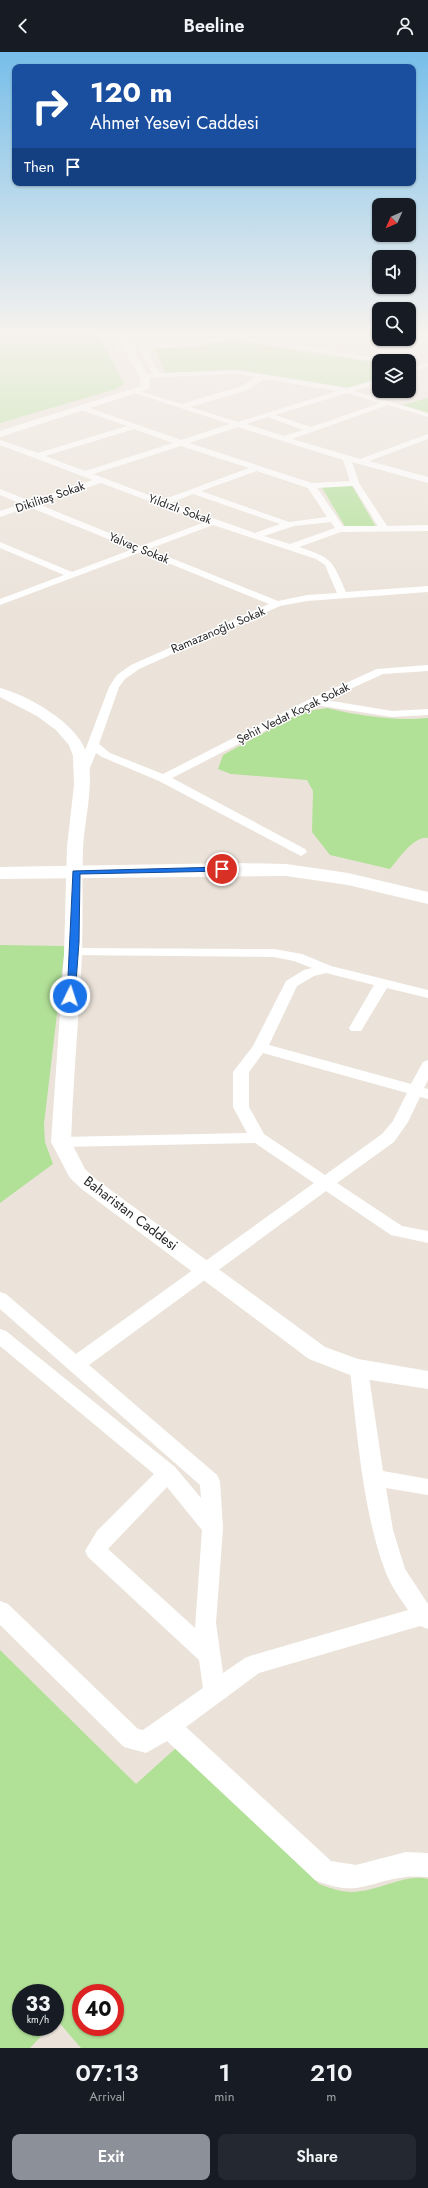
<!DOCTYPE html>
<meta charset="utf-8">
<style>
:root{--surface:#171b24;--page:#242831;--text:#f1f3f6;--muted:#9ea1a6;--accent:#8c9099}
body{margin:0;font-family:Jost,sans-serif;background:var(--page);color:var(--text);height:100vh;display:flex;flex-direction:column;font-size:15px;white-space:nowrap}
*{box-sizing:border-box;margin:0}
p{font-size:13px;color:var(--muted)}
.icon{flex:none;width:22px;height:22px;fill:none;stroke:currentColor;stroke-width:2;stroke-linecap:round;stroke-linejoin:round}
.map{position:relative;height:1996px;overflow:hidden}
.panel{display:flex;flex-direction:column;background:var(--surface);flex:1}
.panel>*{flex:none}
.hud{position:absolute;left:12px;top:12px;width:404px;height:122px;border-radius:8px;box-shadow:0 1px 3px #0004;background:#1a4fa0;color:#fff;overflow:hidden}
.needle{width:26px;rotate:225deg}
.buttons{position:absolute;left:372px;top:146px;display:grid;gap:8px}
.buttons a{display:grid;place-items:center;width:44px;height:44px;border-radius:8px;background:var(--surface);box-shadow:0 1px 3px #0004;font-size:20px}
.speed{position:absolute;left:12px;top:1932px;display:flex;gap:8px;font-size:20px;font-weight:700;text-align:center}
.speed>*{display:grid;place-content:center;width:52px;height:52px;border-radius:50%;background:var(--surface);box-shadow:0 1px 3px #0004;line-height:1}
.speed small{font-size:10px;font-weight:400}
.speed .limit{border:6px solid #d22;background:#fff;color:#111}
.pin{position:absolute;display:grid;place-items:center;width:34px;height:34px;color:#fff;margin:-17px;border:2px solid #fff;border-radius:50%;box-shadow:0 1px 4px #0007}
.me{position:absolute;width:44px;margin:-22px;rotate:4deg;stroke-linejoin:round;filter:drop-shadow(0 0 3px #0008)}
.turn{display:flex;align-items:center;gap:14px;height:84px;padding:0 12px;font-size:18px}
.turn .icon{width:52px;height:52px;stroke-width:2.5}
.turn b{display:block;font-size:28px;line-height:34px}
.then{display:flex;align-items:center;height:38px;padding:0 12px;background:#0003;gap:8px;font-size:15px}
.eta{display:flex;justify-content:space-evenly;align-items:center;height:68px;text-align:center}
.eta b{font-size:24px;font-weight:600;line-height:28px}
.cta{display:flex;gap:8px;margin-top:auto;padding:8px 12px}
.cta a{flex:1;height:46px;border-radius:8px;background:var(--accent);color:#fff;font-size:16px;font-weight:600;line-height:46px;text-align:center}
.cta a+a{background:var(--page);color:var(--text)}
header{display:flex;justify-content:space-between;align-items:center;height:52px;padding:0 12px;background:var(--surface);font-size:18px;font-weight:600}
.map>svg:first-child{display:block}
.green{fill:#b1e097;fill-rule:evenodd}
.lines{fill:none;stroke-linecap:round;stroke-linejoin:round}
.minor{fill:#fff;fill-rule:evenodd}
.tertiary{fill:#fff;fill-rule:evenodd}
.secondary{fill:#fff;fill-rule:evenodd}
.route{fill:#1a73e8;stroke:#114b97}
.labels{text-anchor:middle;stroke-width:3;stroke-linejoin:round;paint-order:stroke}
.far-street-label{font-size:12px;fill:#282828;stroke:#fff}
.street-label{font-size:14px;fill:#282828;stroke:#fff}
</style>
<header><svg class="icon" aria-label="back" viewBox="0 0 24 24"><path d="M15 5l-7 7 7 7"/></svg>Beeline<svg class="icon" aria-label="person" viewBox="0 0 24 24"><circle cx="12" cy="8" r="4"/><path d="M4 21q1-7 8-7t8 7"/></svg></header>
<div class="map">
<svg width="428" height="1996" viewBox="0 0 428 1996">
<rect width="100%" height="100%" fill="#ebe3da"/>
<path class="green" d="M0 281H97L124 332 116 337 0 371Z
M224 287 379 311V327L351 336 239 318 166 321 154 296 196 295Z
M428 346V361L402 353Z
M351 432 376 475 346 476 321 434Z
M327 656C360 664 394 669 428 666V786C414 783 398 808 390 817L330 803 312 780 313 739 307 728 231 722 218 717 223 703 302 660Z
M0 893 65 894 44 1072 45 1090 53 1112 0 1151Z
M0 1598 136 1732 177 1695 319 1832C333 1837 346 1842 361 1839 380 1837 410 1821 428 1827V1996H81L57 1968 55 1970V1941H21V1975H50L30 1996H0ZM81 1941H115V1975H81Z"/>
<g class="lines">
<path class="minor" d="M221 281C234 281 281 293 288 291 301 287 312 281 326 281L294 292 390 309 379 310 233 286 199 294 146 297 159 321 237 318 346 336 379 327V331L354 339 428 361V365L388 353 292 387 360 407 428 382V387L369 409 428 425V431L352 410 359 431 387 474 428 473V479L341 480 299 495C334 507 331 507 346 540L428 534V540L307 549 280 554 139 617 125 627 119 635 99 692 110 701 163 722 310 647 377 617 428 613V619L383 622 326 648 392 659 428 657V663L392 665 315 653 172 726 305 797 307 800 301 804 159 729 102 705 96 701 85 728H77L75 725 109 635 117 623 131 613 269 552 141 500 0 553V547L64 523 0 496V490L72 520 133 497 29 455 0 465V459L22 452 0 443V437L30 449 93 428 0 393V388L38 401 127 374 81 358 80 356 84 354 181 388 230 372 131 340 135 338 182 352 242 334 256 325 237 322 144 326H141V322H152L140 297 119 298 116 296 119 294 199 290 226 284ZM264 327 337 339 238 370 190 355 248 338ZM347 341 380 351 311 375 275 363ZM268 365 303 378 284 384 246 372ZM238 375 343 408 350 429 312 431 189 391ZM134 377 173 391 85 419 45 404ZM181 394 249 416 162 448 93 422ZM257 419 308 436 327 465 289 470 201 439ZM101 431 205 470 141 494 38 452ZM353 434 378 474H343L317 436ZM193 442 280 472 255 481 170 451ZM331 470 335 476 290 492 264 484 294 474ZM213 473 316 507 325 513 337 541 307 543 278 549 149 497Z
M428 311V315L409 321V317Z
M74 896 274 897 302 902 331 914 428 938V946L387 936 361 979H351L349 976 374 933 326 921 314 924 297 934 269 993 411 1032 423 1010 428 1008V1028L424 1036 428 1037V1047L420 1045 408 1070 394 1090 337 1131 402 1174 428 1179V1191L391 1183 326 1139 89 1313 217 1423 220 1429 223 1476 216 1571 223 1621 245 1606 253 1603 408 1558C400 1546 391 1534 386 1521 363 1462 357 1381 350 1318L352 1313 359 1311 366 1313 368 1318 383 1419 428 1427V1443L386 1436 393 1478 405 1517 428 1552V1577L420 1574 259 1621 186 1675 331 1809 356 1813 406 1800 428 1801V1825C421 1825 413 1824 406 1825 365 1830 359 1846 315 1828L167 1689 146 1701 124 1695 0 1573V1549L8 1552 138 1677 143 1678 203 1636 199 1608 88 1505 85 1499 97 1479 154 1422 0 1294V1277L6 1279 175 1415 201 1446 200 1433 0 1257V1240L6 1242 76 1302 314 1131 255 1091 61 1095 55 1094 53 1090 55 1086 61 1085 247 1081 233 1055V1020L253 994 286 929 304 918 312 916 294 909 274 905 69 903 67 900ZM263 1001 407 1041 393 1069 382 1082 325 1123 264 1082 249 1055V1020ZM167 1435 202 1478 195 1576 108 1497Z"/>
<path class="tertiary" d="M115 281H123L150 326 149 337 0 385V379L141 334 140 326Z
M0 636C27 643 70 668 83 693 98 721 84 767 83 797 82 833 83 868 82 903 79 965 73 1028 71 1090L85 1117 97 1128 325 1295 358 1307 428 1319V1337L358 1326 309 1307 83 1138 70 1126 51 1090 64 903 67 795 74 733 73 704 69 693 56 678 37 664 0 645Z"/>
<path class="secondary" d="M237 811 286 812 348 821 428 840V852L348 833 286 824 0 827V815Z"/>
</g>
<linearGradient id="sky" x2="0" y2="1"><stop stop-color="#77bee9"/><stop offset="0.5" stop-color="#f6f2ee"/><stop offset="1" stop-color="#f6f2ee" stop-opacity="0"/></linearGradient>
<rect width="428" height="561" fill="url(#sky)"/>
<path class="route" d="M222 815 226 817 225 819 80 822 79 890 75 944 67 946 73 819Z"/>
<g class="labels">
<g class="far-street-label">
<text transform="translate(50 445) rotate(-19)" y="4">Dikilitaş Sokak</text>
<text transform="translate(180 457) rotate(20)" y="4">Yıldızlı Sokak</text>
<text transform="translate(139 496) rotate(22)" y="4">Yalvaç Sokak</text>
<text transform="translate(218 578) rotate(-23)" y="4">Ramazanoğlu Sokak</text>
<text transform="translate(293 661) rotate(-26)" y="4">Şehit Vedat Koçak Sokak</text>
</g>
<g class="street-label">
<text transform="translate(131 1161) rotate(37)" y="5">Baharistan Caddesi</text>
</g>
</g>
</svg>
<div class="buttons">
<a><svg class="needle" viewBox="-14 -14 28 28"><path d="M0-13l5 13h-10z" fill="#e53935"/><path d="M0 13l5-13h-10z" fill="#9ea1a6"/></svg></a>
<a><svg class="icon" aria-label="sound" viewBox="0 0 24 24"><path d="M4 9h4l5-4v14l-5-4H4zM17 9q2 3 0 6"/></svg></a>
<a><svg class="icon" aria-label="search" viewBox="0 0 24 24"><circle cx="10" cy="10" r="6"/><path d="M15 15l6 6"/></svg></a>
<a><svg class="icon" aria-label="layers" viewBox="0 0 24 24"><path d="M12 4l9 5-9 5-9-5zM3 14l9 5 9-5"/></svg></a>
</div>
<div class="speed"><div>33<small>km/h</small></div><div class="limit">40</div></div>
<div class="pin" style="left:222px;top:817px;background:#d93025"><svg class="icon" aria-label="arrive" viewBox="0 0 24 24"><path d="M6 21V4h12l-3 4 3 4H6"/></svg></div>
<svg class="me" style="left:70px;top:944px" viewBox="-20 -20 40 40"><circle r="17" fill="#1a73e8" stroke="#fff" stroke-width="3"/><path d="M0-11L8 9 0 5-8 9z" fill="#fff"/></svg>
<div class="hud">
<div class="turn"><svg class="icon" aria-label="right" viewBox="0 0 24 24"><path d="M7 20v-9h11M14 6l5 5-5 5"/></svg><div><b>120 m</b>Ahmet Yesevi Caddesi</div></div>
<div class="then">Then<svg class="icon" aria-label="arrive" viewBox="0 0 24 24"><path d="M6 21V4h12l-3 4 3 4H6"/></svg></div>
</div>
</div>
<section class="panel">
<div class="eta">
<div><b>07:13</b><p>Arrival</p></div>
<div><b>1</b><p>min</p></div>
<div><b>210</b><p>m</p></div>
</div>
<div class="cta"><a>Exit</a><a>Share</a></div>
</section>
